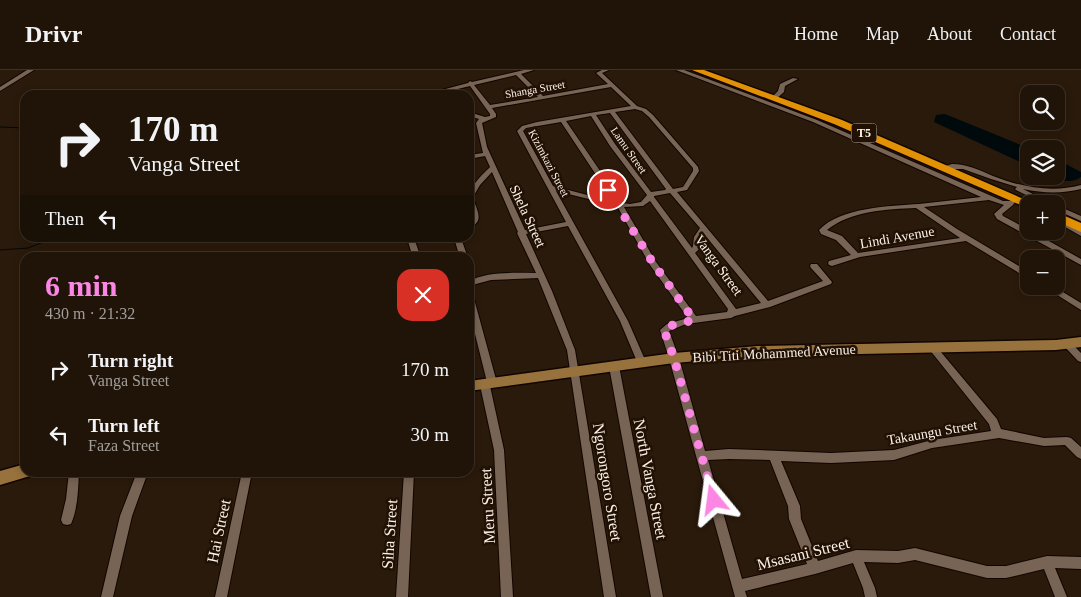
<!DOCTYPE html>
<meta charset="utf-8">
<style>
:root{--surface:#201408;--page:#281d12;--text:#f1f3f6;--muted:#a29e9c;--line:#3d3329;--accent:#fc86e4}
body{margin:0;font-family:Georgia,serif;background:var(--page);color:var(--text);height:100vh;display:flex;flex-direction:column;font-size:19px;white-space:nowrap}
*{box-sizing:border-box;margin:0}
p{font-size:16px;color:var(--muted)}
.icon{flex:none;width:28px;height:28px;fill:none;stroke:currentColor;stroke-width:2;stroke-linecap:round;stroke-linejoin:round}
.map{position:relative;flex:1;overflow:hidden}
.side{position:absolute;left:20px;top:182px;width:454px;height:225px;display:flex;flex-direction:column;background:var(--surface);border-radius:15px;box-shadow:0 2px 8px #0003,0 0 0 1px var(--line)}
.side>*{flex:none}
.guide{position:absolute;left:20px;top:20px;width:454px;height:152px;border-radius:15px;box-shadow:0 2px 8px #0003,0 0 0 1px var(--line);background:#201408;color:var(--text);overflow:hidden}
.tools{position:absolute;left:1020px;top:15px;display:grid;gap:10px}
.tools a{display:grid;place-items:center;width:45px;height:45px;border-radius:10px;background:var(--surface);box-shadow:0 2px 8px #0003,0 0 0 1px var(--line);font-size:25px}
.pin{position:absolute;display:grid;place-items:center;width:42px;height:42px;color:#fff;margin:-21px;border:2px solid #fff;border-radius:50%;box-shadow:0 1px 5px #0007}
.me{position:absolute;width:55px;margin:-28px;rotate:344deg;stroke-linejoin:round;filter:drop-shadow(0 0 4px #0008)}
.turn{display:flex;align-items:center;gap:18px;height:105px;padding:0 25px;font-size:22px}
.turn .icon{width:65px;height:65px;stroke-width:2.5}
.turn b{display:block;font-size:35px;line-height:42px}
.then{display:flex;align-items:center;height:48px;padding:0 25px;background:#0003;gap:10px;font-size:19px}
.round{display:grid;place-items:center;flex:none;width:52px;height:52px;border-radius:15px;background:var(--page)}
.summary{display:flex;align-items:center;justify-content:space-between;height:85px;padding:0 25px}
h1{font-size:30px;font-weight:700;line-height:38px;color:var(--accent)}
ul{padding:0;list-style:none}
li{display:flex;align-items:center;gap:15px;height:65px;padding:0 25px}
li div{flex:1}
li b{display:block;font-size:19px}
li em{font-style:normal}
header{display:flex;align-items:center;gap:30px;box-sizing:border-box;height:70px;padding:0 25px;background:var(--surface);border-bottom:1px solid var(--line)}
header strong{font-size:24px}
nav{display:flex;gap:28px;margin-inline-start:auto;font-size:18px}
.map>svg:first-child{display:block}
.water{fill:#00090b}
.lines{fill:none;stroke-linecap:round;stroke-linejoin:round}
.stream{stroke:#00090b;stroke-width:1}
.street-casing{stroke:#120500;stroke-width:2}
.secondary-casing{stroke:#120500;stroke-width:3}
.highway-casing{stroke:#120500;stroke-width:3}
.street{fill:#786454;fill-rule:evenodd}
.secondary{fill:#98723c;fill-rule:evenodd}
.highway{fill:#e29104;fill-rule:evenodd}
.route{stroke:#fc86e4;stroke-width:9;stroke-dasharray:0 16.2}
.labels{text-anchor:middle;stroke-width:5;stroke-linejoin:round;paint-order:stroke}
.far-street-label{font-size:11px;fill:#fcf1e7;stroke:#201104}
.shield{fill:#201104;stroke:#baaea3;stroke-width:1}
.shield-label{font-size:12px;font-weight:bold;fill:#fcf1e7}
.street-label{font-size:14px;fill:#fcf1e7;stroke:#201104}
.near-street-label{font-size:16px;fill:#fcf1e7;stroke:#201104}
</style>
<header>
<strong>Drivr</strong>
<nav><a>Home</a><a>Map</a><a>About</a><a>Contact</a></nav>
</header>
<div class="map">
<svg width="1081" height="527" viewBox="0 0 1081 527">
<rect width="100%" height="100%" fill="#2a1a0b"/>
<path class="water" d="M945 44 1031 79H1029V96L934 52 936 45Z
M1056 89 1081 102V107C1071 114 1061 111 1050 106H1056Z"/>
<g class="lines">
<path class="stream" d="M0 57 25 58
M0 180 28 178 54 168"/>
<g class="street-casing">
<path id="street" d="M27 0H34L0 21V17Z
M524 0H534L521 4 543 26 608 14 596 3 602 0H609L602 3 637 36 646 39 653 45 698 97 699 101 687 120 677 122 768 231 823 211 811 198 810 196 811 194H817L832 212 831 214 770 237 735 246 731 248 686 254 669 261 679 288 705 381 729 379 831 383 894 380 932 370 991 361 989 354 929 279 928 277 929 275H935L997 349 1001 359 1044 368 1067 367 1071 368 1081 377V389L1077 387 1065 375 1044 376 999 368 932 378 894 390 831 393 781 391 800 436 801 449 818 491 856 480 898 481 915 478 987 496H1006L1047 486 1081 487V499L1055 498 1067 527H1055L1044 499 1006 508H987L915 490 898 493 864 492 875 518 877 527H865L863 518 853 493 815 504 745 521 747 527H735L669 288 660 260 667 254 688 248 650 195 617 136 556 121 628 251 646 292 644 294H638L620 251 568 156 526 164 552 221 575 280 616 527H604L567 280 538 208 491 210 476 214 469 218V211C488 201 515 203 536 203L517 163 518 162 492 102 480 115 473 127C476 140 486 151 469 158V153L472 146C471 142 469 139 469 135 467 118 479 108 490 97L485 86 469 89V85L483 83 476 53 479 49 469 46V42L485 47 490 46V44L470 16 433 25H423L468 13 470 11 472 12ZM516 5 538 27 490 35 474 15ZM611 17 631 36 537 52 522 56 517 61 566 152 525 160 487 77 482 53 496 47V44L492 38ZM635 39 642 41 649 47 693 98V101L683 117 673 119 615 42ZM610 43 666 119 665 120 651 122 615 74 596 45ZM591 46 610 76 647 125 641 132 630 134 622 133 566 51ZM561 52 614 132 553 116 523 61 526 58ZM670 123 700 158 694 167 693 176 692 178 654 127V126ZM650 131 728 239 727 242 696 246 656 192 624 137 643 136ZM704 164 761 233 736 239 695 183 701 177 702 167ZM729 389 770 390 788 436 789 449 807 494 742 509 708 390Z
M676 0H684L817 50 1003 131H1014L1015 132 1013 135 1002 144 1003 146 1029 160V161H1031L1081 189V195L997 149 994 144 1004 135 989 130 924 137 957 159 1029 202V209L966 171 860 187 832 196 829 195 828 193 829 191 851 185 836 170 821 164 819 160C841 137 890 136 919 134 940 132 961 129 981 127L813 52ZM916 138 960 168 858 183 842 166 827 160C850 141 887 139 916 138Z
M793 8 798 9 785 16 784 22 776 29H772V27L778 21 780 14Z
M952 94C967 94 979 100 993 106 1021 117 1051 123 1081 115V119C1061 124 1043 123 1023 119L1053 134H1044L1016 120 1015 119 1017 117 991 109 963 99H945L942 97Z
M1056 135 1081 146V151L1056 140Z
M1058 149H1064L1081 161V166L1058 153Z
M407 168H414L421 188H413Z
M454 168H461L468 188H460Z
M1043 216H1053L1081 233V240Z
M469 222 473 225 497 313 495 316H490L504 380 513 527H501L494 380 480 315 482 312H487L469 240Z
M1067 271 1070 272 1081 283V292L1078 291 1064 276 1063 274 1064 272Z
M614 292 617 294 619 296 663 527H651L609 296 611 294Z
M69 402H79C78 420 78 438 71 454L67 455 63 454 61 450 66 429Z
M137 402H148L132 446 113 527H101L120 446Z
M242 402H252L227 527H215Z
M404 402H414L408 527H396Z"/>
</g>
<g class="secondary-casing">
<path id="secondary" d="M1081 267V277L1056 280 758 286 674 293 469 321V311L674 283 758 276 1056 270Z
M25 394V402H32L30 406 0 415V401Z"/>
</g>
<g class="highway-casing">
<path id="highway" d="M692 0H704L842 50 1035 134H1029V138L1025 137 834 54Z
M1056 142 1081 153V162L1056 151Z"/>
</g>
<use href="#street" class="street"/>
<use href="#secondary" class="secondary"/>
<use href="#highway" class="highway"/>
</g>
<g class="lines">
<path class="route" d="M608 120 653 193 694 250 669 256 664 260 674 288 714 430"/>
</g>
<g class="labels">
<g class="far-street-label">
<text transform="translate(535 19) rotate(-10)" y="4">Shanga Street</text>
<text transform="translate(629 80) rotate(55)" y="4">Lamu Street</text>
<text transform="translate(549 93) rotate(62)" y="4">Kizimkazi Street</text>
</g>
<rect class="shield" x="851.5" y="53.5" width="25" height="19" rx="4"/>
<g class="shield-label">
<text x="864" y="67">T5</text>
</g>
<g class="street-label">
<text transform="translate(528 146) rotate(65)" y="5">Shela Street</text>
<text transform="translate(897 167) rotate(-10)" y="5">Lindi Avenue</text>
<text transform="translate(719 195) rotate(54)" y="5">Vanga Street</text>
<text transform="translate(774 283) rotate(-3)" y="5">Bibi Titi Mohammed Avenue</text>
<text transform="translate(932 362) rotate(-10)" y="5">Takaungu Street</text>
</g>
<g class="near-street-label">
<text transform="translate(651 409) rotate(79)" y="6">North Vanga Street</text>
<text transform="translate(608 412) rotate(81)" y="6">Ngorongoro Street</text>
<text transform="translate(487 436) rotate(-93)" y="6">Meru Street</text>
<text transform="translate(218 461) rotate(-78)" y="6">Hai Street</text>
<text transform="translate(389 464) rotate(-86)" y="6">Siha Street</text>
<text transform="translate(803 483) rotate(-14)" y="6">Msasani Street</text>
</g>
</g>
</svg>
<div class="tools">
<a><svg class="icon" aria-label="search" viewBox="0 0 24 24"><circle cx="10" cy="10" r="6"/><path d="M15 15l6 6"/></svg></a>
<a><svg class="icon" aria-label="layers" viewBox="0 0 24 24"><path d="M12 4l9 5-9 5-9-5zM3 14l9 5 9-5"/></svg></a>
<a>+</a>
<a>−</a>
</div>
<div class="pin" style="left:608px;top:120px;background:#d93025"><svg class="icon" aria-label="arrive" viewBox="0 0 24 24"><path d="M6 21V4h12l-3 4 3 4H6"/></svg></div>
<svg class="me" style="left:714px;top:430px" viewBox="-20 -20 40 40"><path d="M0-17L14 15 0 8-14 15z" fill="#fc86e4" stroke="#fff" stroke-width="4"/></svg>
<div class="guide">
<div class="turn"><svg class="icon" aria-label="right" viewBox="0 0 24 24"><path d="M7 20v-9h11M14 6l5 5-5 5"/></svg><div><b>170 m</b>Vanga Street</div></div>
<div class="then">Then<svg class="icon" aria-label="left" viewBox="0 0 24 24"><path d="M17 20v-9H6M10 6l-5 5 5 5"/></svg></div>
</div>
<section class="side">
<div class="summary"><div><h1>6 min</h1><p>430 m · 21:32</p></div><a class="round" style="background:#d93025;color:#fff"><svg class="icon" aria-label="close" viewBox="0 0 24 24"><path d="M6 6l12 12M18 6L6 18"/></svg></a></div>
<ul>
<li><svg class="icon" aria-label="right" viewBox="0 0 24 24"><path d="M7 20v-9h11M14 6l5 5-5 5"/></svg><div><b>Turn right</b><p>Vanga Street</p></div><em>170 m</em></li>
<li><svg class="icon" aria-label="left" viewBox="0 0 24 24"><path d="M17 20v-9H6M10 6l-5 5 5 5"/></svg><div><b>Turn left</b><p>Faza Street</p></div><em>30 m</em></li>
</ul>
</section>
</div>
